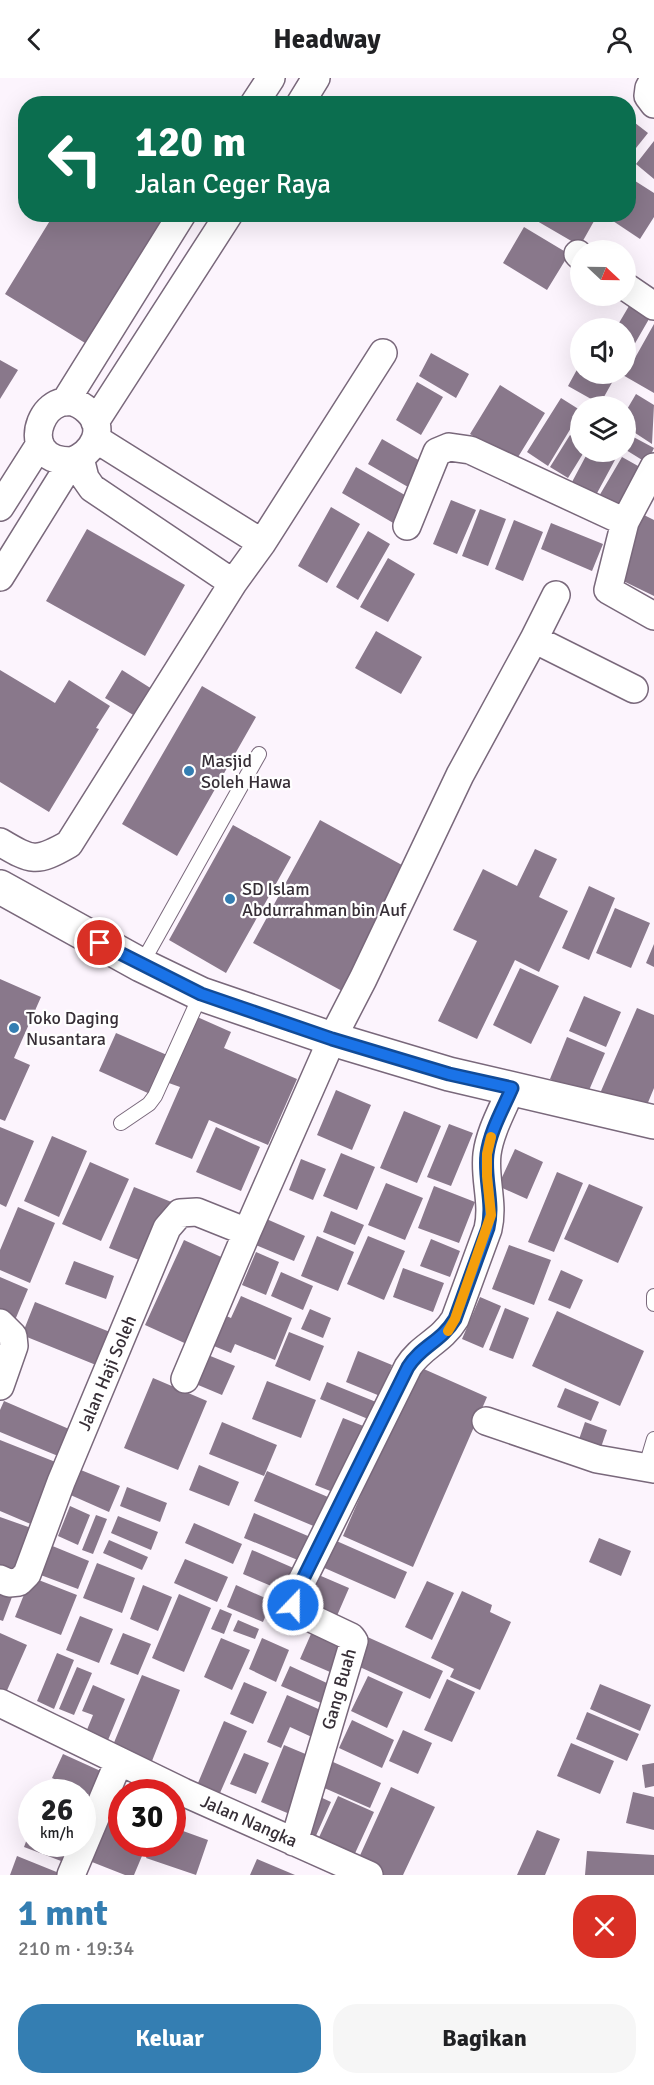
<!DOCTYPE html>
<html lang="id">
<meta charset="utf-8">
<style>
:root{--surface:#fff;--page:#f6f6f6;--text:#202124;--muted:#757577;--accent:#347eb2}
body{margin:0;font-family:Signika,sans-serif;background:var(--page);color:var(--text);height:100vh;display:flex;flex-direction:column;font-size:22px;white-space:nowrap}
*{box-sizing:border-box;margin:0}
p{font-size:20px;color:var(--muted)}
.icon{flex:none;width:33px;height:33px;fill:none;stroke:currentColor;stroke-width:2;stroke-linecap:round;stroke-linejoin:round}
.map{position:relative;height:1797px;overflow:hidden}
.side{display:flex;flex-direction:column;background:var(--surface);flex:1}
.side>*{flex:none}
.top-card{position:absolute;left:18px;top:18px;width:618px;height:126px;border-radius:24px;box-shadow:0 6px 24px #0002;background:#0b6e4f;color:#fff;overflow:hidden}
.needle{width:39px;rotate:112deg}
.fabs{position:absolute;left:570px;top:162px;display:grid;gap:12px}
.fabs a{display:grid;place-items:center;width:66px;height:66px;border-radius:50%;background:var(--surface);box-shadow:0 6px 24px #0002;font-size:30px}
.speed{position:absolute;left:18px;top:1701px;display:flex;gap:12px;font-size:30px;font-weight:700;text-align:center}
.speed>*{display:grid;place-content:center;width:78px;height:78px;border-radius:50%;background:var(--surface);box-shadow:0 6px 24px #0002;line-height:1}
.speed small{font-size:15px;font-weight:400}
.speed .limit{border:9px solid #d22;background:#fff;color:#111}
.pin{position:absolute;display:grid;place-items:center;width:51px;height:51px;color:#fff;margin:-26px;border:3px solid #fff;border-radius:50%;box-shadow:0 2px 6px #0007}
.me{position:absolute;width:66px;margin:-33px;rotate:22deg;stroke-linejoin:round;filter:drop-shadow(0 0 4px #0008)}
.turn{display:flex;align-items:center;gap:21px;height:126px;padding:0 18px;font-size:27px}
.turn .icon{width:78px;height:78px;stroke-width:2.5}
.turn b{display:block;font-size:42px;line-height:51px}
.round{display:grid;place-items:center;flex:none;width:63px;height:63px;border-radius:24px;background:var(--page)}
.summary{display:flex;align-items:center;justify-content:space-between;height:102px;padding:0 18px}
h1{font-size:36px;font-weight:800;line-height:45px;color:var(--accent)}
.cta{display:flex;gap:12px;margin-top:auto;padding:12px 18px}
.cta a{flex:1;height:69px;border-radius:24px;background:var(--accent);color:#fff;font-size:24px;font-weight:800;line-height:69px;text-align:center}
.cta a+a{background:var(--page);color:var(--text)}
header{display:flex;justify-content:space-between;align-items:center;height:78px;padding:0 18px;background:var(--surface);font-size:27px;font-weight:800}
.map>svg:first-child{display:block}
.building{fill:#89788b}
.lines{fill:none;stroke-linecap:round;stroke-linejoin:round}
.service-casing{stroke:#79687b;stroke-width:16}
.minor-casing{stroke:#79687b;stroke-width:30}
.secondary-casing{stroke:#79687b;stroke-width:36}
.service{stroke:#fff;stroke-width:14}
.minor{stroke:#fff;stroke-width:27}
.secondary{stroke:#fff;stroke-width:33}
.route-casing{stroke:#114b97;stroke-width:15}
.route{stroke:#1a73e8;stroke-width:10}
.slow{stroke:#f59e0b;stroke-width:10}
.poi-dot{fill:#347eb2;stroke:#fff;stroke-width:2}
.labels{text-anchor:middle;stroke-width:4.5;stroke-linejoin:round;paint-order:stroke}
.poi-label{font-size:18px;fill:#372f37;stroke:#fff;text-anchor:start}
.street-label{font-size:18px;fill:#372f37;stroke:#fff}
</style>
<header><svg class="icon" aria-label="back" viewBox="0 0 24 24"><path d="M15 5l-7 7 7 7"/></svg>Headway<svg class="icon" aria-label="person" viewBox="0 0 24 24"><circle cx="12" cy="8" r="4"/><path d="M4 21q1-7 8-7t8 7"/></svg></header>
<div class="map">
<svg width="654" height="1797" viewBox="0 0 654 1797">
<rect width="100%" height="100%" fill="#fcf4fd"/>
<path class="building" d="M630 41 648 55 628 80V43Z
M654 63V101L636 86Z
M632 101 654 115V139L640 161 607 139 609 136H628V106Z
M54 136H171L90 268 5 216Z
M540 136H598L580 168 537 143Z
M524 149 569 176 547 212 503 185Z
M629 228 649 241 626 281V250H616Z
M654 246V315L621 296H626Z
M431 275 469 296 456 320 419 298Z
M0 282 18 292 0 321Z
M580 286V296H604L614 301 600 326 568 308Z
M417 304 443 319 421 357 396 342Z
M500 307 545 335 515 384 470 356Z
M636 316 654 327 652 366 626 349V333Z
M561 320 580 332V335L548 388 527 374Z
M626 355 654 370 647 385 626 372Z
M570 357 580 363V374H584L568 400 550 389Z
M382 361 429 388 415 413 368 386Z
M588 374H604L616 380 596 417 572 404Z
M622 379 647 393 619 439 595 425Z
M356 389 410 420 395 446 342 415Z
M451 422 476 432 457 476 433 466Z
M331 429 360 446 327 505 298 488Z
M480 431 506 441 488 488 462 478Z
M644 437 654 442V518L613 498Z
M514 442 543 454 523 503 495 491Z
M551 445 603 466 592 493 541 471Z
M87 451 185 507 145 578 46 523Z
M368 453 390 466 358 522 336 509Z
M388 480 415 496 388 544 360 529Z
M376 553 422 579 401 616 355 590Z
M0 592 55 625 69 602 110 628 96 650 99 651 49 734 0 704Z
M122 592 152 611 135 638 105 620Z
M202 608 256 639 177 778 122 746Z
M320 742 411 792 344 914 253 865Z
M233 747 291 779 226 895 169 862Z
M535 771 557 781 539 819 568 833 539 894 515 882 477 961 438 943 477 863 453 852 483 791 517 808Z
M589 808 615 820 589 882 562 870Z
M615 830 650 845 631 890 596 875Z
M654 866V889L646 885Z
M520 890 559 908 531 966 493 947Z
M0 901 41 919 14 980 30 987 5 1043 0 1041Z
M584 918 621 934 606 969 569 953Z
M637 930 654 937V1010L642 1039 598 1020Z
M195 938 231 954 224 970 297 1001 268 1067 209 1042 192 1081 155 1066 180 1009 166 1004Z
M116 955 167 977 150 1016 99 993Z
M567 959 605 975 587 1017 550 1001Z
M336 1012 371 1027 352 1072 317 1057Z
M404 1033 441 1048 417 1105 380 1090Z
M449 1046 473 1055 451 1108 427 1099Z
M0 1049 34 1063 6 1129 0 1126Z
M216 1049 260 1069 241 1113 196 1094Z
M52 1058 87 1073 59 1139 24 1123Z
M515 1071 543 1084 527 1121 498 1108Z
M341 1075 375 1089 357 1132 323 1118Z
M301 1081 326 1091 313 1122 289 1112Z
M90 1084 129 1101 101 1163 62 1146Z
M557 1094 583 1105 554 1174 528 1164Z
M386 1105 423 1120 405 1162 368 1147Z
M589 1106 643 1129 618 1185 564 1161Z
M434 1108 475 1124 459 1165 418 1150Z
M134 1109 174 1125 149 1186 109 1170Z
M18 1129 55 1145 30 1205 0 1192V1172Z
M331 1133 364 1147 355 1167 323 1154Z
M262 1139 305 1158 294 1183 251 1165Z
M317 1158 354 1174 338 1213 301 1198Z
M368 1158 405 1173 384 1222 347 1206Z
M431 1161 460 1173 450 1199 420 1188Z
M184 1162 230 1183 191 1268 145 1247Z
M509 1167 551 1182 534 1227 492 1211Z
M256 1174 279 1184 266 1217 242 1207Z
M74 1183 114 1198 106 1221 65 1206Z
M403 1190 444 1205 433 1234 393 1219Z
M561 1192 583 1202 570 1231 548 1222Z
M281 1194 313 1208 303 1232 271 1218Z
M0 1199 28 1211 13 1247 0 1241Z
M241 1218 292 1240 275 1282 235 1266 231 1275 204 1264 217 1234 231 1240Z
M480 1219 501 1228 483 1270 462 1261Z
M35 1224 110 1254 96 1287 22 1257Z
M505 1230 529 1240 513 1281 489 1272Z
M310 1231 331 1240 323 1260 301 1251Z
M557 1233 644 1273 620 1328 532 1288Z
M289 1254 324 1268 310 1303 275 1288Z
M358 1273 392 1287 380 1318 346 1304Z
M203 1275 235 1288 222 1317 191 1304Z
M417 1288 487 1319 413 1489 343 1458Z
M153 1300 207 1323 178 1392 124 1370Z
M267 1303 316 1322 301 1360 252 1341Z
M327 1304 376 1324 368 1341 320 1321Z
M565 1310 599 1324 591 1343 557 1329Z
M4 1323 69 1351 58 1378 0 1354V1332Z
M343 1340 371 1351 343 1418 315 1407Z
M222 1344 277 1367 264 1398 209 1376Z
M585 1344 607 1352 599 1375 577 1367Z
M0 1362 58 1385 33 1447 0 1433Z
M199 1387 239 1404 229 1428 189 1412Z
M76 1390 120 1408 109 1434 66 1415Z
M267 1393 335 1422 323 1452 254 1423Z
M127 1409 167 1425 160 1444 120 1428Z
M70 1428 90 1437 78 1467 58 1458Z
M254 1435 315 1461 305 1485 244 1460Z
M96 1437 107 1441 93 1476 82 1472Z
M118 1438 158 1454 151 1472 111 1455Z
M0 1439 34 1451 16 1500 0 1494Z
M194 1445 242 1466 233 1486 185 1465Z
M599 1460 631 1473 621 1498 589 1484Z
M332 1461 407 1494 395 1521 320 1488Z
M109 1462 148 1479 142 1492 103 1475Z
M50 1467 89 1483 78 1511 38 1496Z
M252 1472 298 1492 288 1515 243 1496Z
M185 1481 228 1499 217 1524 174 1505Z
M97 1485 135 1500 122 1535 83 1520Z
M314 1495 349 1510 336 1540 301 1525Z
M31 1499 77 1517 61 1557 15 1539Z
M427 1503 454 1515 432 1562 405 1549Z
M0 1506 15 1511 3 1543 0 1542Z
M143 1507 172 1519 158 1553 130 1541Z
M236 1507 272 1523 263 1544 227 1529Z
M462 1513 492 1527 490 1534 511 1544 480 1612 450 1599 454 1591 431 1580Z
M179 1516 211 1530 184 1594 152 1580Z
M220 1531 232 1536 224 1556 211 1551Z
M80 1538 113 1551 99 1585 66 1572Z
M238 1542 259 1551 255 1561 233 1553Z
M0 1555 27 1567 5 1617 0 1615Z
M123 1555 151 1566 138 1597 110 1586Z
M311 1556 348 1572 337 1597 300 1581Z
M363 1557 443 1593 430 1621 351 1585Z
M221 1560 250 1572 232 1612 204 1599Z
M262 1560 289 1572 276 1604 249 1591Z
M57 1575 74 1582 54 1631 37 1623Z
M290 1588 329 1606 321 1625 281 1608Z
M77 1589 92 1595 74 1637 59 1631Z
M142 1597 180 1612 152 1683 113 1667Z
M368 1598 403 1614 387 1650 351 1633Z
M447 1601 475 1614 452 1664 424 1652Z
M244 1604 267 1614 253 1646 230 1636Z
M600 1606 651 1627 640 1653 590 1631Z
M93 1607 125 1621 106 1667 84 1659 93 1637 82 1633Z
M287 1617 325 1634 314 1660 290 1649 281 1670 267 1664Z
M587 1634 639 1656 627 1683 576 1661Z
M352 1642 394 1662 382 1690 339 1670Z
M224 1643 247 1653 220 1715 198 1705Z
M403 1652 432 1665 418 1696 389 1683Z
M571 1665 614 1683 600 1716 557 1698Z
M284 1667 315 1680 292 1737 261 1724Z
M244 1675 269 1685 256 1716 230 1706Z
M63 1676 105 1695 94 1719 52 1700Z
M333 1684 381 1705 370 1730 322 1709Z
M654 1685V1708L645 1710 642 1687Z
M391 1709 435 1729 403 1797H384L357 1784Z
M633 1714 654 1719V1752L626 1745Z
M318 1718 331 1724 315 1760 302 1754Z
M338 1718 374 1734 351 1784 315 1768Z
M111 1735 122 1739V1766H147L134 1797H125L92 1784Z
M172 1749 208 1762 196 1797 146 1780 152 1766H172Z
M31 1750 32 1766H76L69 1786 24 1769Z
M537 1752 560 1761 545 1797H517Z
M587 1773 654 1777V1797H585Z
M17 1778 64 1797H10Z
M257 1781 295 1797H250Z"/>
<g class="lines">
<g class="service-casing">
<path id="service" d="M141 887 259 676
M121 1045 149 1026 155 1018 201 916
M654 1218V1226
M645 1391 654 1361"/>
</g>
<g class="minor-casing">
<path id="minor" d="M654 1 649 10 648 18 654 26
M254 26 271 0
M300 26 316 0
M578 176 580 178
M626 209 654 228
M65 324 182 136
M95 344 229 136
M96 361 262 465
M80 380 85 400 92 410 233 505
M0 429 40 366
M625 444 608 512 654 538
M407 448 437 374 449 369 470 372 625 444 654 389
M0 499 72 383C93 375 107 351 88 333 48 295 8 384 72 383
M534 561 556 517
M0 764C32 783 36 785 69 766L233 505 262 465 383 275
M0 1245 13 1258 14 1268 0 1308
M185 1301 247 1154 332 961 363 901 460 697 534 561 634 611
M486 1343 597 1381 654 1391
M0 1501 9 1505 19 1504 27 1496 61 1404 167 1150 180 1135 197 1134 247 1154
M0 1625 183 1714 369 1797
M294 1764 354 1563 351 1559 294 1532 293 1521 408 1289C421 1268 441 1264 455 1241L488 1151C494 1125 484 1101 487 1076 490 1053 503 1031 512 1009
M71 1797 119 1683"/>
</g>
<g class="secondary-casing">
<path id="secondary" d="M0 809 141 887 201 916 332 961 449 996 654 1044"/>
</g>
<use href="#service" class="service"/>
<use href="#minor" class="minor"/>
<use href="#secondary" class="secondary"/>
</g>
<g class="lines">
<g class="route-casing">
<path id="route" d="M100 865 201 916 332 961 449 996 512 1010C503 1031 490 1053 487 1076 484 1101 494 1125 488 1150L455 1241C441 1264 421 1268 408 1289L293 1521V1527"/>
</g>
<use href="#route" class="route"/>
<path class="slow" d="M448 1253 455 1241 491 1137 487 1098V1076L491 1059"/>
</g>
<g class="poi-dot">
<circle cx="189" cy="693" r="6"/>
<circle cx="230" cy="821" r="6"/>
<circle cx="14" cy="950" r="6"/>
</g>
<g class="labels">
<g class="poi-label">
<text x="201" y="689">Masjid<tspan x="201" dy="21">Soleh Hawa</tspan></text>
<text x="242" y="817">SD Islam<tspan x="242" dy="21">Abdurrahman bin Auf</tspan></text>
<text x="26" y="946">Toko Daging<tspan x="26" dy="21">Nusantara</tspan></text>
</g>
<g class="street-label">
<text transform="translate(107 1295) rotate(-67)" y="6">Jalan Haji Soleh</text>
<text transform="translate(339 1611) rotate(-74)" y="6">Gang Buah</text>
<text transform="translate(249 1743) rotate(24)" y="6">Jalan Nangka</text>
</g>
</g>
</svg>
<div class="fabs">
<a><svg class="needle" viewBox="-14 -14 28 28"><path d="M0-13l5 13h-10z" fill="#e53935"/><path d="M0 13l5-13h-10z" fill="#757577"/></svg></a>
<a><svg class="icon" aria-label="sound" viewBox="0 0 24 24"><path d="M4 9h4l5-4v14l-5-4H4zM17 9q2 3 0 6"/></svg></a>
<a><svg class="icon" aria-label="layers" viewBox="0 0 24 24"><path d="M12 4l9 5-9 5-9-5zM3 14l9 5 9-5"/></svg></a>
</div>
<div class="speed"><div>26<small>km/h</small></div><div class="limit">30</div></div>
<div class="pin" style="left:100px;top:865px;background:#d93025"><svg class="icon" aria-label="arrive" viewBox="0 0 24 24"><path d="M6 21V4h12l-3 4 3 4H6"/></svg></div>
<svg class="me" style="left:293px;top:1527px" viewBox="-20 -20 40 40"><circle r="17" fill="#1a73e8" stroke="#fff" stroke-width="3"/><path d="M0-11L8 9 0 5-8 9z" fill="#fff"/></svg>
<div class="top-card">
<div class="turn"><svg class="icon" aria-label="left" viewBox="0 0 24 24"><path d="M17 20v-9H6M10 6l-5 5 5 5"/></svg><div><b>120 m</b>Jalan Ceger Raya</div></div>
</div>
</div>
<section class="side">
<div class="summary"><div><h1>1 mnt</h1><p>210 m · 19:34</p></div><a class="round" style="background:#d93025;color:#fff"><svg class="icon" aria-label="close" viewBox="0 0 24 24"><path d="M6 6l12 12M18 6L6 18"/></svg></a></div>
<div class="cta"><a>Keluar</a><a>Bagikan</a></div>
</section>
